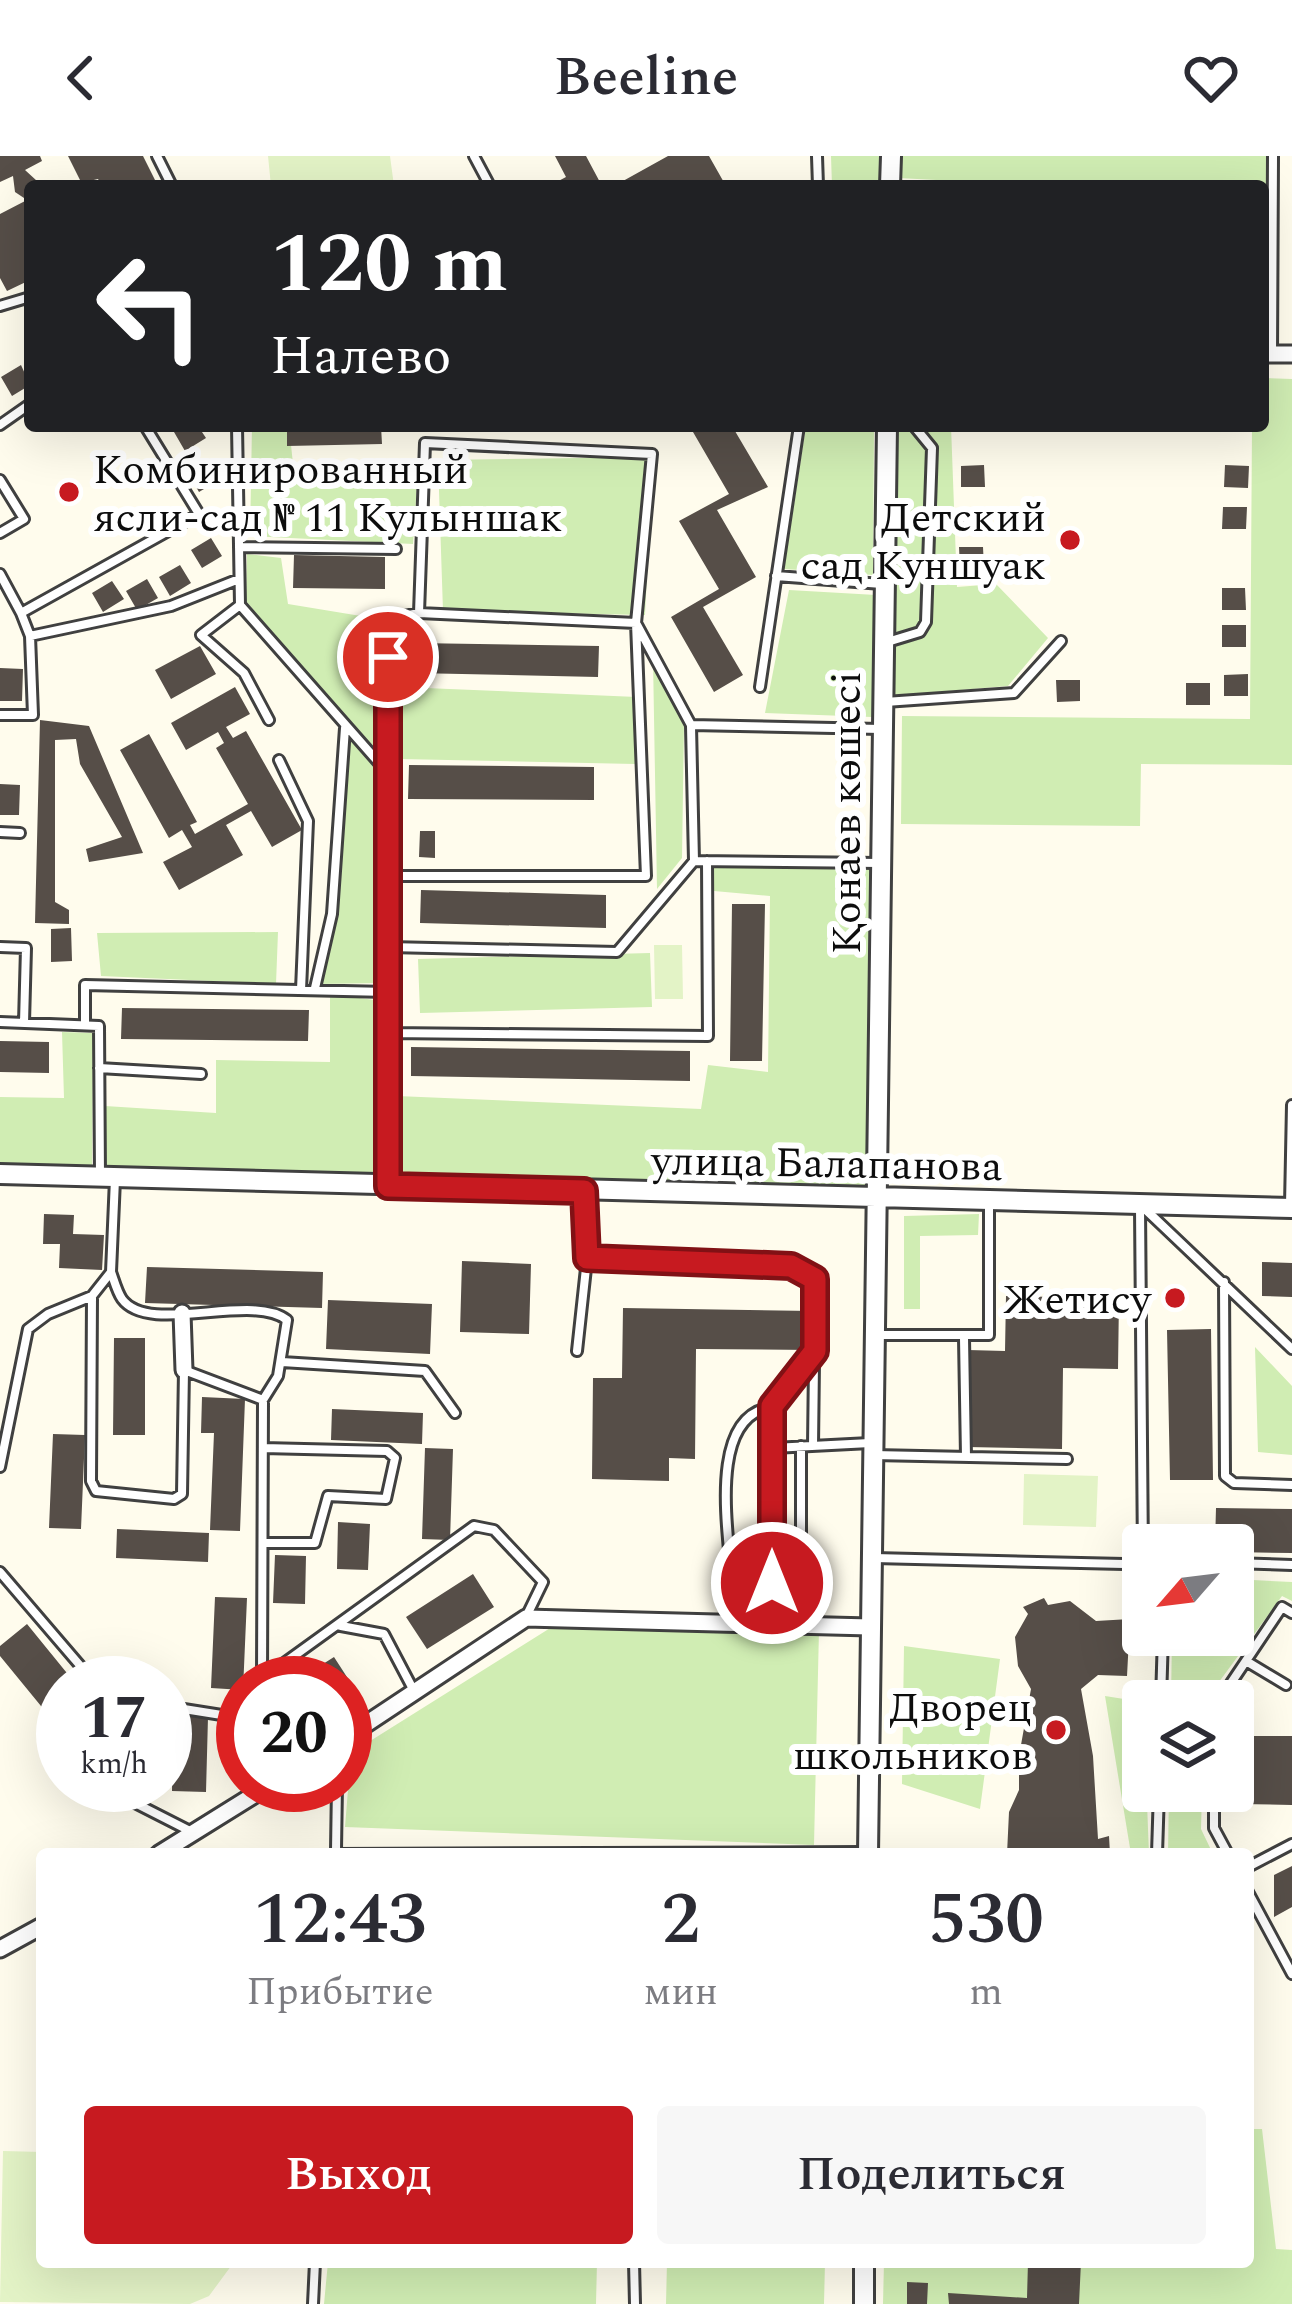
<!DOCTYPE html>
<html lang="ru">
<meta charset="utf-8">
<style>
:root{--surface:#fff;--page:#f7f7f7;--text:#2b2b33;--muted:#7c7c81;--accent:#c71a20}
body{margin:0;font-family:Spectral,serif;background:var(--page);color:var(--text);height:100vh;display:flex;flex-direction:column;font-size:45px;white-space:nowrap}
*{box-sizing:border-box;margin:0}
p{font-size:39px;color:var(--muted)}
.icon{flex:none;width:66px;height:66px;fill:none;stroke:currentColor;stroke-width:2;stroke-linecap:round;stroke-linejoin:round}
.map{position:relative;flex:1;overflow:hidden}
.sheet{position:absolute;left:36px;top:1692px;width:1218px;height:420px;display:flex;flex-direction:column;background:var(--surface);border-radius:12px;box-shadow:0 12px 48px #0002}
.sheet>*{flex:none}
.top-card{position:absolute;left:24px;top:24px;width:1245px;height:252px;border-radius:12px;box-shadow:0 12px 48px #0002;background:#202124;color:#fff;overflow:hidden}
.needle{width:78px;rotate:242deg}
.controls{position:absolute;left:1122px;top:1368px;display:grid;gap:24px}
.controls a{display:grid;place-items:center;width:132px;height:132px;border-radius:12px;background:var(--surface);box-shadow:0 12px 48px #0002;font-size:60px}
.speed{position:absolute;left:36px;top:1500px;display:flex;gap:24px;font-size:60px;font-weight:700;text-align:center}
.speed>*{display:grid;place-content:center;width:156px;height:156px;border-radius:50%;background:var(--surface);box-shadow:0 12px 48px #0002;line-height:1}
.speed small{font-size:30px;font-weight:400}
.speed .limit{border:18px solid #d22;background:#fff;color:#111}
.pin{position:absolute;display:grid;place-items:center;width:102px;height:102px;color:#fff;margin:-51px;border:6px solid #fff;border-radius:50%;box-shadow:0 3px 12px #0007}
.me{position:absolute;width:132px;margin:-66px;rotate:0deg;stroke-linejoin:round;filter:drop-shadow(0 0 9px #0008)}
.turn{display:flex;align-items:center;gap:42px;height:252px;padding:0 48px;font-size:54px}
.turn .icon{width:156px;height:156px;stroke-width:2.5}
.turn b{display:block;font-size:84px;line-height:102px}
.eta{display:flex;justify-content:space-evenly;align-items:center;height:204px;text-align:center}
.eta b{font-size:72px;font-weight:600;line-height:84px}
.cta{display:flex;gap:24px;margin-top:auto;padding:24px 48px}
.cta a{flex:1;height:138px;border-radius:12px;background:var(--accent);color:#fff;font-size:48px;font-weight:600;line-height:138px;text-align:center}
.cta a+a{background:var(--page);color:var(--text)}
header{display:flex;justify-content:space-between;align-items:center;height:156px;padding:0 48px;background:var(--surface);font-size:54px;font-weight:600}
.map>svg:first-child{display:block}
.green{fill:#d0edb3}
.pitch{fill:#e3f3c6}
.building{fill:#564e48}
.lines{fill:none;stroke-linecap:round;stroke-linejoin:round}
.service-casing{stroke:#404040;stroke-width:14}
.minor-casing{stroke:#404040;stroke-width:21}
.tertiary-casing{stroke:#404040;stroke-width:24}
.service{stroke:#fff;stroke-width:8}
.minor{stroke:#fff;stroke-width:15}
.tertiary{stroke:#fff;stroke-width:18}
.route-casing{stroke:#811115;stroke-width:30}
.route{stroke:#c71a20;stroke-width:21}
.poi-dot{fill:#c71a20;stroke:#fff;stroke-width:4.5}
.labels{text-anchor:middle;stroke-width:12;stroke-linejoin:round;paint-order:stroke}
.poi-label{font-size:42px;fill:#0d0d0d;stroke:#fff;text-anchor:end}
.street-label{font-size:42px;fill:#0d0d0d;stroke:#fff}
</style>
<header><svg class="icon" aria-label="back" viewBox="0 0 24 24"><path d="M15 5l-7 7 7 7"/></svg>Beeline<svg class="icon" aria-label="heart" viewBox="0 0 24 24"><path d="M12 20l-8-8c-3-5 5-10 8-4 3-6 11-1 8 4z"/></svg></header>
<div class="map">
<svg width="1292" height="2148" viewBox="0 0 1292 2148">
<rect width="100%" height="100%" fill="#fffced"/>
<path class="green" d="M831 0H880L879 30H832Z
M899 0H1275L1268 173 1275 186H1263V30H1049L898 22Z
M1263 222 1292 223V609L1141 608 1140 670 901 668 902 560 1250 563 1252 270H1263Z
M252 270H289L295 327 417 328 413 388 250 380Z
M806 270H874L873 419 784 413Z
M894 270H951L957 431 996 428 1048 482 1008 530 890 540Z
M653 301 645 459 443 455 438 304Z
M247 398 281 402 288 448 379 463 377 605 246 445Z
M789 434 876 439 872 561 765 557Z
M653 503 684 567 682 702 657 733Z
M401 531 637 541 635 608 399 603Z
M349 582 383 618V827L318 828 335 765Z
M713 710 876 711 869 1040 396 1023 397 940 701 953 708 909 768 916 770 740 714 735Z
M278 776 276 828 101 820 97 777Z
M650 797 652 851 420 857 418 803Z
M330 838 382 845 381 1026 103 1014 105 950 216 957V904L330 906Z
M62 876 93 877 92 1016 0 1013V941L64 942Z
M979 1058 978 1079 920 1080V1153H904V1060Z
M1255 1191 1292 1230V1299L1258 1296Z
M1233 1423 1292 1426V1445L1282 1440 1205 1545H1171L1172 1479H1233Z
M555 1469 819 1474 814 1689 345 1671 351 1597Z
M904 1490 1000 1503 980 1653 902 1628Z
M1105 1540 1143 1546 1149 1698H1131Z
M1169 1635H1202L1201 1673 1213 1698H1168Z
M1248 1973H1262L1276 2093 1292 2094V2148H883L884 2106H1248Z
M328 2106H597L596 2148H324Z
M667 2106H825L824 2148H666Z"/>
<path class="pitch" d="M268 0H390L394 30H271Z
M654 789H682L683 843H655Z
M1024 1318 1098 1320 1096 1371 1023 1369Z
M3 1995 42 1996V2106H234L209 2140 190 2148 0 2146Z"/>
<path class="building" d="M0 0H40L42 5 25 14 37 25 30 30V124L7 135 0 122V58L27 44 15 36 13 20 0 26Z
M68 0H143L158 30H102L98 23 68 30 80 24Z
M555 0H586L602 30H549L566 21Z
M668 0H709L726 30H683L680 25 670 30H614Z
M21 209 30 229 12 240 1 221Z
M184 270H198L206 282 185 295 174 276Z
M287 270H381L382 288 287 290Z
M703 270H732L768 331 717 354 756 421 703 451 743 519 714 536 671 461 719 433 679 365 729 338 693 276Z
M208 305 219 324 199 336 188 317Z
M984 309 985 331H961V310Z
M1225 309 1249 310 1248 332 1224 331Z
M1223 351H1247L1246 373H1222Z
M961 354H985V375H962Z
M211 382 222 400 202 412 191 394Z
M959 391H983L984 412 960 413Z
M294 399 385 401V433L293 432Z
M180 409 191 427 170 440 159 421Z
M147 423 158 442 137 454 126 435Z
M112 425 124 443 103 456 92 437Z
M1222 432H1245L1246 454H1222Z
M1222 469H1246V491H1222Z
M415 487 599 490 598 521 414 517Z
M200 490 216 518 171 543 155 514Z
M0 512 23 513 22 545H0Z
M1248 518V540H1224V519Z
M1056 524H1080V545L1057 546Z
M1186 527H1210V549H1186Z
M235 531 250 558 226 571 233 582 246 575 302 674 272 691 251 655 226 669 243 699 179 734 163 706 192 691 182 674 169 682 120 594 149 578 197 666 190 669 195 678 248 648 216 592 224 587 218 576 186 594 171 567Z
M40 564 89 570 143 697 89 706 86 693 122 681 80 608 76 583 55 584V746L69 754V768L35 767Z
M409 609 594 611V644L408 643Z
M0 628 20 629 19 659H0Z
M420 675H435V702L419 701Z
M421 734 606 739V772L420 767Z
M732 748H765L762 905H730Z
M71 772 72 805 51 806V773Z
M122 852 309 854 308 885 121 883Z
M0 885 49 886V917L0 916Z
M411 891 690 895V925L411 920Z
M44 1058 74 1059 73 1078 104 1079 102 1114 59 1112 60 1088H43Z
M462 1105 531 1108 529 1178 460 1176Z
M1262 1106 1292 1107V1141L1262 1140Z
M147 1111 323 1116 322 1152 145 1147Z
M1006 1140 1119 1142 1118 1213 1063 1212 1062 1293 967 1291 968 1194 1005 1195Z
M328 1144 432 1148 430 1198 326 1193Z
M623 1152 812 1155 811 1194 696 1193 695 1303 669 1302V1325L592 1323 593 1222H622Z
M1211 1173 1213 1324H1170L1167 1174Z
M114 1182H145V1279H113Z
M202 1241 245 1243 240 1375 210 1374 214 1277H201Z
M332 1253 423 1257 422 1288 331 1284Z
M53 1278 85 1279 81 1373 49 1372Z
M425 1292 453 1293 450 1384 422 1383Z
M1216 1352 1292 1353V1397L1233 1396V1389H1215Z
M338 1366 370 1368 368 1414 337 1413Z
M117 1373 209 1377 208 1406 116 1402Z
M275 1399 306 1400 305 1448 273 1447Z
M473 1418 494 1451 427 1493 406 1461Z
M215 1441 247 1442 243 1534 211 1532Z
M1044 1442 1048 1449 1070 1445 1096 1465 1130 1463 1127 1520 1098 1519 1081 1533 1093 1600 1098 1683 1109 1680 1110 1698H1007L1009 1656 1019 1634V1600L1031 1533 1018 1510 1015 1481 1028 1458 1023 1451Z
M27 1468 75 1527H63L59 1572 0 1500V1490Z
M334 1501 356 1535 345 1542V1527H293Z
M173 1560 208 1561 206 1636 172 1635Z
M1242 1580H1292V1649L1239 1648Z
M1292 1710V1751L1274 1761V1719Z
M1028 2106H1081L1079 2148H949L948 2137 1027 2142Z
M907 2126 928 2127 927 2148H907Z"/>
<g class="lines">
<g class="service-casing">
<path id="service" d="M157 0 172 30
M474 0 490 30
M817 0 818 30
M0 150 30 141
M1272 197 1273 0
M0 269 30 248
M237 270 240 449 387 616
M305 320 425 318
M0 324 24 363 0 377
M239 391 396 393
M0 418 21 457 199 358 145 270
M776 420 882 428
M240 449 201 479 244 517 269 564
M30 480 171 450 239 423
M884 487 920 476 926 466 932 292 914 270
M760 531 799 270
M885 546 1014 537 1061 485
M0 559H33L30 480 21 457
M691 570 694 705 880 707
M279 604 308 665 301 834
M0 676 20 677
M388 720H646L636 467 652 298 425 287 419 457
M0 791 26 792 24 867
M388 791 617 796 694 705
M315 832 332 758 345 572
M388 836V463L419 457 636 467 691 569 881 573
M0 866 99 870 100 1021
M85 869V829L388 836V1024
M388 877 708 880 707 705
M99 912 201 918
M1290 1049 1292 949
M1140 1052 1143 1403
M1146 1054 1292 1193
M587 1103 803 1112 815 1123 813 1290
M111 1116C114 1124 117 1136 122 1143 149 1180 251 1136 287 1164L278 1220 263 1244
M1224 1126 1225 1320 1234 1327 1292 1329
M92 1140 111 1116 115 1023
M878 1179H989V1048
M964 1182 966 1301
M577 1195 587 1103 584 1037
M282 1206 425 1215 455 1257
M773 1292 870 1287
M873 1299 1067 1303
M0 1311 28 1173 48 1158 92 1140 91 1325 96 1335 174 1343 182 1338 184 1214 263 1244 262 1523 474 1370 494 1374 543 1426 526 1461
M263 1387H315L328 1340 386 1343 395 1302 387 1295 263 1292
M874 1402 1124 1408 1142 1403
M1233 1407 1292 1409
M0 1416 95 1527
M732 1429C730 1383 705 1260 772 1251
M801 1436 779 1435 772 1427V1251L815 1195
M801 1467V1290
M341 1470 384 1478 414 1535
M1246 1505 1286 1529
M1161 1545 1163 1479
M1219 1545 1282 1451 1292 1457
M165 1550 228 1560 243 1574
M119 1629 133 1646 192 1676
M1214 1635V1672L1228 1698
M336 1694 337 1629
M336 1698 864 1696
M1157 1698 1159 1635
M1248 1711 1292 1688
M1248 1736 1292 1818
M634 2106 635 2148
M313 2148 315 2106"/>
</g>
<g class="minor-casing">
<path id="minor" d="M1263 198H1292
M182 1157 184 1214
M345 1582 526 1462 870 1471
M159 1698 270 1629
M0 1793 42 1770"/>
</g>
<g class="tertiary-casing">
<path id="tertiary" d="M890 30 891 0
M0 1018 1292 1052
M868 1698 887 270
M864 2148V2106"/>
</g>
<use href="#service" class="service"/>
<use href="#minor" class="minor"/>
<use href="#tertiary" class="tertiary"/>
</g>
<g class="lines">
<g class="route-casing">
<path id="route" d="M388 501V1030L584 1035 587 1102 791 1110 815 1123V1195L772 1250V1427"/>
</g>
<use href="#route" class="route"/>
</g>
<g class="poi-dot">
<circle cx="69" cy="336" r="12"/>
<circle cx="1070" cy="384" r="12"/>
<circle cx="1175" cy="1142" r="12"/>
<circle cx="1056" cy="1574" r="12"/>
</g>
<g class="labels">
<g class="poi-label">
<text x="93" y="327" text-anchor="start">Комбинированный<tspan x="93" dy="48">ясли-сад № 11 Кулыншак</tspan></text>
<text x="1046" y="375">Детский<tspan x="1046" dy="48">сад Куншуак</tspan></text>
<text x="1151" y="1157">Жетису</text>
<text x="1032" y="1565">Дворец<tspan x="1032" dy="48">школьников</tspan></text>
</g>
<g class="street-label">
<text transform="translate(845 657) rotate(-90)" y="15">Қонаев көшесі</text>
<text transform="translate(827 1006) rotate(1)" y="15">улица Балапанова</text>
</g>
</g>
</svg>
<div class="controls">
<a><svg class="needle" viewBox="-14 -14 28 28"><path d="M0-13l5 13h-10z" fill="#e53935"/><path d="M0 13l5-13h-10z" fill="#7c7c81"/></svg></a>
<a><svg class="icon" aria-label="layers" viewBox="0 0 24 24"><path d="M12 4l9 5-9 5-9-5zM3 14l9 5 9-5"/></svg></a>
</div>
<div class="speed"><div>17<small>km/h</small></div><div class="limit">20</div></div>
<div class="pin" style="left:388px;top:501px;background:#d93025"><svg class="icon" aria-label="arrive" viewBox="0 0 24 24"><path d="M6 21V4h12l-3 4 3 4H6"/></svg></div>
<svg class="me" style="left:772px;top:1427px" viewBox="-20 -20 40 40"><circle r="17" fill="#c71a20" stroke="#fff" stroke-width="3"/><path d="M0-11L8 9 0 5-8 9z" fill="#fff"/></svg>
<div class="top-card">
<div class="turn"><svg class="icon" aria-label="left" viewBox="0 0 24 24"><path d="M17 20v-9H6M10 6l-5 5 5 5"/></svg><div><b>120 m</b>Налево</div></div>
</div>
<section class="sheet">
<div class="eta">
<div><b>12:43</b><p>Прибытие</p></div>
<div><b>2</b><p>мин</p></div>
<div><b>530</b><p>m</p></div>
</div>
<div class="cta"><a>Выход</a><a>Поделиться</a></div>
</section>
</div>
